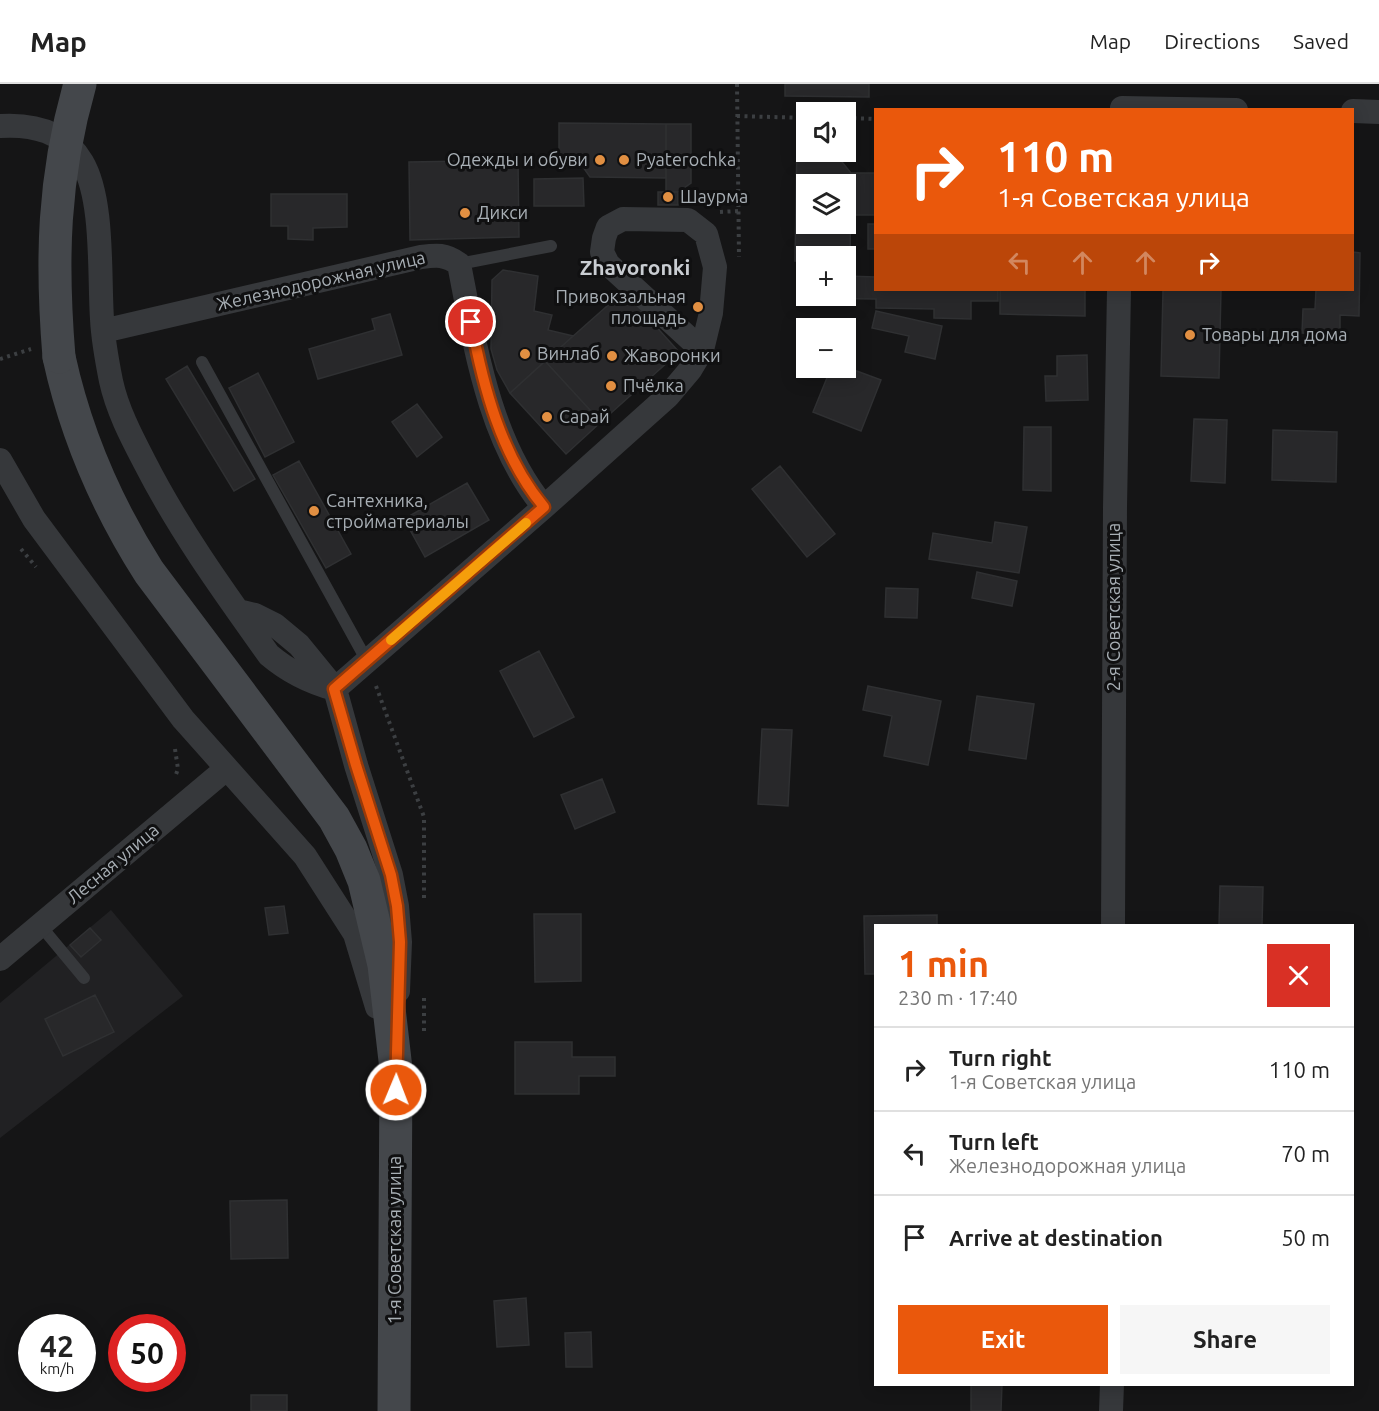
<!DOCTYPE html>
<meta charset="utf-8">
<style>
:root{--surface:#fff;--page:#f6f6f6;--text:#222;--muted:#767676;--line:#e0e0e0;--accent:#ea580c}
body{margin:0;font-family:Ubuntu,sans-serif;background:var(--page);color:var(--text);height:100vh;display:flex;flex-direction:column;font-size:22px;white-space:nowrap}
*{box-sizing:border-box;margin:0}
p{font-size:20px;color:var(--muted)}
.icon{flex:none;width:33px;height:33px;fill:none;stroke:currentColor;stroke-width:2;stroke-linecap:round;stroke-linejoin:round}
.map{position:relative;flex:1;overflow:hidden}
.sheet{position:absolute;left:874px;top:840px;width:480px;height:462px;display:flex;flex-direction:column;background:var(--surface);border-radius:0px;box-shadow:0 3px 15px #0003}
.sheet>*{flex:none}
.top-card{position:absolute;left:874px;top:24px;width:480px;height:183px;border-radius:0px;box-shadow:0 3px 15px #0003;background:#ea580c;color:#fff;overflow:hidden}
.controls{position:absolute;left:796px;top:18px;display:grid;gap:12px}
.controls a{display:grid;place-items:center;width:60px;height:60px;border-radius:0px;background:var(--surface);box-shadow:0 3px 15px #0003;font-size:30px}
.speed{position:absolute;left:18px;top:1230px;display:flex;gap:12px;font-size:30px;font-weight:700;text-align:center}
.speed>*{display:grid;place-content:center;width:78px;height:78px;border-radius:50%;background:var(--surface);box-shadow:0 3px 15px #0003;line-height:1}
.speed small{font-size:15px;font-weight:400}
.speed .limit{border:9px solid #d22;background:#fff;color:#111}
.pin{position:absolute;display:grid;place-items:center;width:51px;height:51px;color:#fff;margin:-26px;border:3px solid #fff;border-radius:50%;box-shadow:0 2px 6px #0007}
.me{position:absolute;width:66px;margin:-33px;rotate:1deg;stroke-linejoin:round;filter:drop-shadow(0 0 4px #0008)}
.turn{display:flex;align-items:center;gap:21px;height:126px;padding:0 24px;font-size:27px}
.turn .icon{width:78px;height:78px;stroke-width:2.5}
.turn b{display:block;font-size:42px;line-height:51px}
.lanes{display:flex;align-items:center;height:57px;padding:0 24px;background:#0003;justify-content:center;gap:30px;direction:ltr}
.lanes .off{opacity:.35}
.round{display:grid;place-items:center;flex:none;width:63px;height:63px;border-radius:0px;background:var(--page)}
.overview{display:flex;align-items:center;justify-content:space-between;height:102px;padding:0 24px}
h1{font-size:36px;font-weight:600;line-height:45px;color:var(--accent)}
.primary-button{display:flex;gap:12px;margin-top:auto;padding:12px 24px}
.primary-button a{flex:1;height:69px;border-radius:0px;background:var(--accent);color:#fff;font-size:24px;font-weight:600;line-height:69px;text-align:center}
.primary-button a+a{background:var(--page);color:var(--text)}
ul{padding:0;list-style:none}
li{display:flex;align-items:center;gap:18px;height:84px;padding:0 24px;border-top:2px solid var(--line)}
li div{flex:1}
li b{display:block;font-size:22px}
li em{font-style:normal}
header{display:flex;align-items:center;gap:36px;box-sizing:border-box;height:84px;padding:0 30px;background:var(--surface);border-bottom:2px solid var(--line)}
header strong{font-size:28px}
nav{display:flex;gap:33px;margin-inline-start:auto;font-size:21px}
.map>svg:first-child{display:block}
.built{fill:#212123}
.building{fill:#28282a;stroke:#2f3032;stroke-width:1.5;fill-rule:evenodd}
.lines{fill:none;stroke-linecap:round;stroke-linejoin:round}
.path{stroke:#3c3f42;stroke-width:4;stroke-dasharray:3 4.5;stroke-linecap:butt}
.service{stroke:#36383b;stroke-width:12}
.minor{stroke:#36383b;stroke-width:24}
.secondary{stroke:#44474b;stroke-width:33}
.secondary-bridge{stroke:#44474b;stroke-width:33}
.route-casing{stroke:#983908;stroke-width:15}
.route{stroke:#ea580c;stroke-width:10}
.slow{stroke:#f59e0b;stroke-width:10}
.poi-dot{fill:#e18f42;stroke:#101011;stroke-width:2}
.labels{text-anchor:middle;stroke-width:6;stroke-linejoin:round;paint-order:stroke}
.poi-label{font-size:18px;fill:#a8afb5;stroke:#101011;text-anchor:start}
.street-label{font-size:18px;fill:#a8afb5;stroke:#101011}
.quarter-label{font-size:21px;font-weight:bold;fill:#c9cdd2;stroke:#101011}
</style>
<header>
<strong>Map</strong>
<nav><a>Map</a><a>Directions</a><a>Saved</a></nav>
</header>
<div class="map">
<svg width="1379" height="1327" viewBox="0 0 1379 1327">
<rect width="100%" height="100%" fill="#151516"/>
<path class="built" d="M111 826 183 912 0 1054V919Z"/>
<path class="building" d="M785 0H869V13L785 12Z
M559 39 666 40V94L590 93 583 83H559Z
M666 40H691V99L678 108H666Z
M797 57 807 58V68H834L851 89 850 177H846V172H807V177H795ZM807 100H846V140H807Z
M518 76 519 153 410 156 409 78Z
M851 89H876V131H851Z
M583 94 584 122H534V95Z
M658 108H678V121H658Z
M271 110H347V143L313 144V156L288 155V142H271Z
M868 140H876V165H868Z
M1353 168 1360 169 1359 232 1340 231V250L1302 249 1303 225H1315L1316 206H1353Z
M503 186 538 192 534 227 552 231 548 246 573 252 510 309 497 286 491 265 492 196Z
M799 191H807V212H846V192L876 193V206H998V217H971V235L934 234V225L876 224V215L799 214Z
M1000 206H1085V232L1000 230Z
M1163 206H1221L1219 294 1161 292Z
M624 207 679 268 601 338 545 277Z
M876 227 942 242 935 275 905 268 909 252 872 244Z
M390 230 402 271 318 295 309 265 375 246 372 235Z
M1087 271 1088 316 1046 317 1045 292H1057V272Z
M545 277 601 338 566 370 510 309Z
M187 282 255 395 234 407 166 295Z
M846 283 881 296 861 347 813 328 831 284Z
M258 289 294 358 265 373 229 304Z
M417 320 442 353 417 373 392 338Z
M1194 335 1227 336 1225 399 1191 397Z
M1024 343H1051V407L1023 406Z
M1273 346 1337 348 1336 398 1272 396Z
M299 377 351 470 326 484 273 391Z
M780 382 835 450 807 473 752 405Z
M467 399 489 436 425 473 404 435Z
M995 438 1027 443 1019 489 929 475 933 449 992 459Z
M977 488 1017 497 1012 522 972 514Z
M886 504 918 505 917 534 885 533Z
M539 567 574 633 534 653 500 587Z
M868 602 941 617 928 681 884 672 892 632 863 626Z
M977 612 1034 620 1026 675 969 666Z
M762 645 792 646 788 722 758 720Z
M602 695 615 728 575 745 561 711Z
M1220 802 1263 803 1262 842H1219Z
M284 822 288 849 269 851 265 824Z
M534 830H581V897L535 898Z
M937 831V842H876V890H865L864 832Z
M90 844 101 856 81 873 70 861Z
M95 911 114 948 63 972 45 935Z
M515 958H572V973H615V992H579V1010H515Z
M287 1116 288 1174 231 1175 230 1117Z
M526 1214 529 1261 497 1263 494 1217Z
M591 1248 592 1283H566L565 1249Z
M971 1300H1002L1001 1327H971Z
M251 1311H287V1327H251Z"/>
<g class="lines">
<path class="path" d="M737 0 739 173
M737 32 807 34
M846 34 876 35
M720 128 739 127
M0 275 31 265
M21 465 36 483
M376 602 424 733V818
M175 665 178 685 175 693
M424 947V912"/>
<path class="service" d="M459 180 551 162
M202 278 367 577
M40 841 84 894"/>
<path class="minor" d="M1122 26V24L1236 26
M1353 27 1379 28
M0 42C33 40 64 47 82 78 104 115 99 191 102 235 103 255 107 277 111 297 117 325 131 352 144 377 179 446 224 508 269 571 289 588 309 598 335 605
M103 247 421 173C437 171 445 170 459 180 475 261 489 357 544 423
M0 376 34 435 183 635 305 772 355 850 377 923
M238 527 255 531 275 541 299 561 335 605 356 681 391 791 397 822 400 858 398 907
M335 605 544 423 668 312 690 286 702 266 711 229 715 183 706 150 688 136 623 135 608 143 604 154 602 168 608 180 702 266
M1113 842 1115 423 1119 206
M0 875 226 685
M1111 1327 1112 1300"/>
<path class="secondary" d="M59 273C76 351 107 422 149 488L334 734 351 765 364 797 384 881 396 985 394 1327"/>
<path class="secondary-bridge" d="M59 273C51 176 53 94 80 0"/>
</g>
<g class="lines">
<g class="route-casing">
<path id="route" d="M396 1006 400 858 397 822 391 791 356 681 334 605 544 423C501 372 483 302 471 238"/>
</g>
<use href="#route" class="route"/>
<path class="slow" d="M391 556 526 439"/>
</g>
<g class="poi-dot">
<circle cx="600" cy="76" r="6"/>
<circle cx="624" cy="76" r="6"/>
<circle cx="668" cy="113" r="6"/>
<circle cx="465" cy="129" r="6"/>
<circle cx="698" cy="223" r="6"/>
<circle cx="1190" cy="251" r="6"/>
<circle cx="525" cy="270" r="6"/>
<circle cx="612" cy="272" r="6"/>
<circle cx="611" cy="302" r="6"/>
<circle cx="547" cy="333" r="6"/>
<circle cx="314" cy="427" r="6"/>
</g>
<g class="labels">
<g class="poi-label">
<text x="588" y="82" text-anchor="end">Одежды и обуви</text>
<text x="636" y="82">Pyaterochka</text>
<text x="680" y="119">Шаурма</text>
<text x="477" y="135">Дикси</text>
<text x="686" y="219" text-anchor="end">Привокзальная<tspan x="686" dy="21">площадь</tspan></text>
<text x="1202" y="257">Товары для дома</text>
<text x="537" y="276">Винлаб</text>
<text x="624" y="278">Жаворонки</text>
<text x="623" y="308">Пчёлка</text>
<text x="559" y="339">Сарай</text>
<text x="326" y="423">Сантехника,<tspan x="326" dy="21">стройматериалы</tspan></text>
</g>
<g class="street-label">
<text transform="translate(321 197) rotate(-13)" y="6">Железнодорожная улица</text>
<text transform="translate(1114 523) rotate(-90)" y="6">2-я Советская улица</text>
<text transform="translate(113 780) rotate(-40)" y="6">Лесная улица</text>
<text transform="translate(395 1156) rotate(-90)" y="6">1-я Советская улица</text>
</g>
<g class="quarter-label">
<text x="635" y="191">Zhavoronki</text>
</g>
</g>
</svg>
<div class="controls">
<a><svg class="icon" aria-label="sound" viewBox="0 0 24 24"><path d="M4 9h4l5-4v14l-5-4H4zM17 9q2 3 0 6"/></svg></a>
<a><svg class="icon" aria-label="layers" viewBox="0 0 24 24"><path d="M12 4l9 5-9 5-9-5zM3 14l9 5 9-5"/></svg></a>
<a>+</a>
<a>−</a>
</div>
<div class="speed"><div>42<small>km/h</small></div><div class="limit">50</div></div>
<div class="pin" style="left:471px;top:238px;background:#d93025"><svg class="icon" aria-label="arrive" viewBox="0 0 24 24"><path d="M6 21V4h12l-3 4 3 4H6"/></svg></div>
<svg class="me" style="left:396px;top:1006px" viewBox="-20 -20 40 40"><circle r="17" fill="#ea580c" stroke="#fff" stroke-width="3"/><path d="M0-11L8 9 0 5-8 9z" fill="#fff"/></svg>
<div class="top-card">
<div class="turn"><svg class="icon" aria-label="right" viewBox="0 0 24 24"><path d="M7 20v-9h11M14 6l5 5-5 5"/></svg><div><b>110 m</b>1-я Советская улица</div></div>
<div class="lanes"><svg class="icon off" aria-label="left" viewBox="0 0 24 24"><path d="M17 20v-9H6M10 6l-5 5 5 5"/></svg><svg class="icon off" aria-label="ahead" viewBox="0 0 24 24"><path d="M12 20V5M6 11l6-6 6 6"/></svg><svg class="icon off" aria-label="ahead" viewBox="0 0 24 24"><path d="M12 20V5M6 11l6-6 6 6"/></svg><svg class="icon" aria-label="right" viewBox="0 0 24 24"><path d="M7 20v-9h11M14 6l5 5-5 5"/></svg></div>
</div>
<section class="sheet">
<div class="overview"><div><h1>1 min</h1><p>230 m · 17:40</p></div><a class="round" style="background:#d93025;color:#fff"><svg class="icon" aria-label="close" viewBox="0 0 24 24"><path d="M6 6l12 12M18 6L6 18"/></svg></a></div>
<ul>
<li><svg class="icon" aria-label="right" viewBox="0 0 24 24"><path d="M7 20v-9h11M14 6l5 5-5 5"/></svg><div><b>Turn right</b><p>1-я Советская улица</p></div><em>110 m</em></li>
<li><svg class="icon" aria-label="left" viewBox="0 0 24 24"><path d="M17 20v-9H6M10 6l-5 5 5 5"/></svg><div><b>Turn left</b><p>Железнодорожная улица</p></div><em>70 m</em></li>
<li><svg class="icon" aria-label="arrive" viewBox="0 0 24 24"><path d="M6 21V4h12l-3 4 3 4H6"/></svg><div><b>Arrive at destination</b></div><em>50 m</em></li>
</ul>
<div class="primary-button"><a>Exit</a><a>Share</a></div>
</section>
</div>
